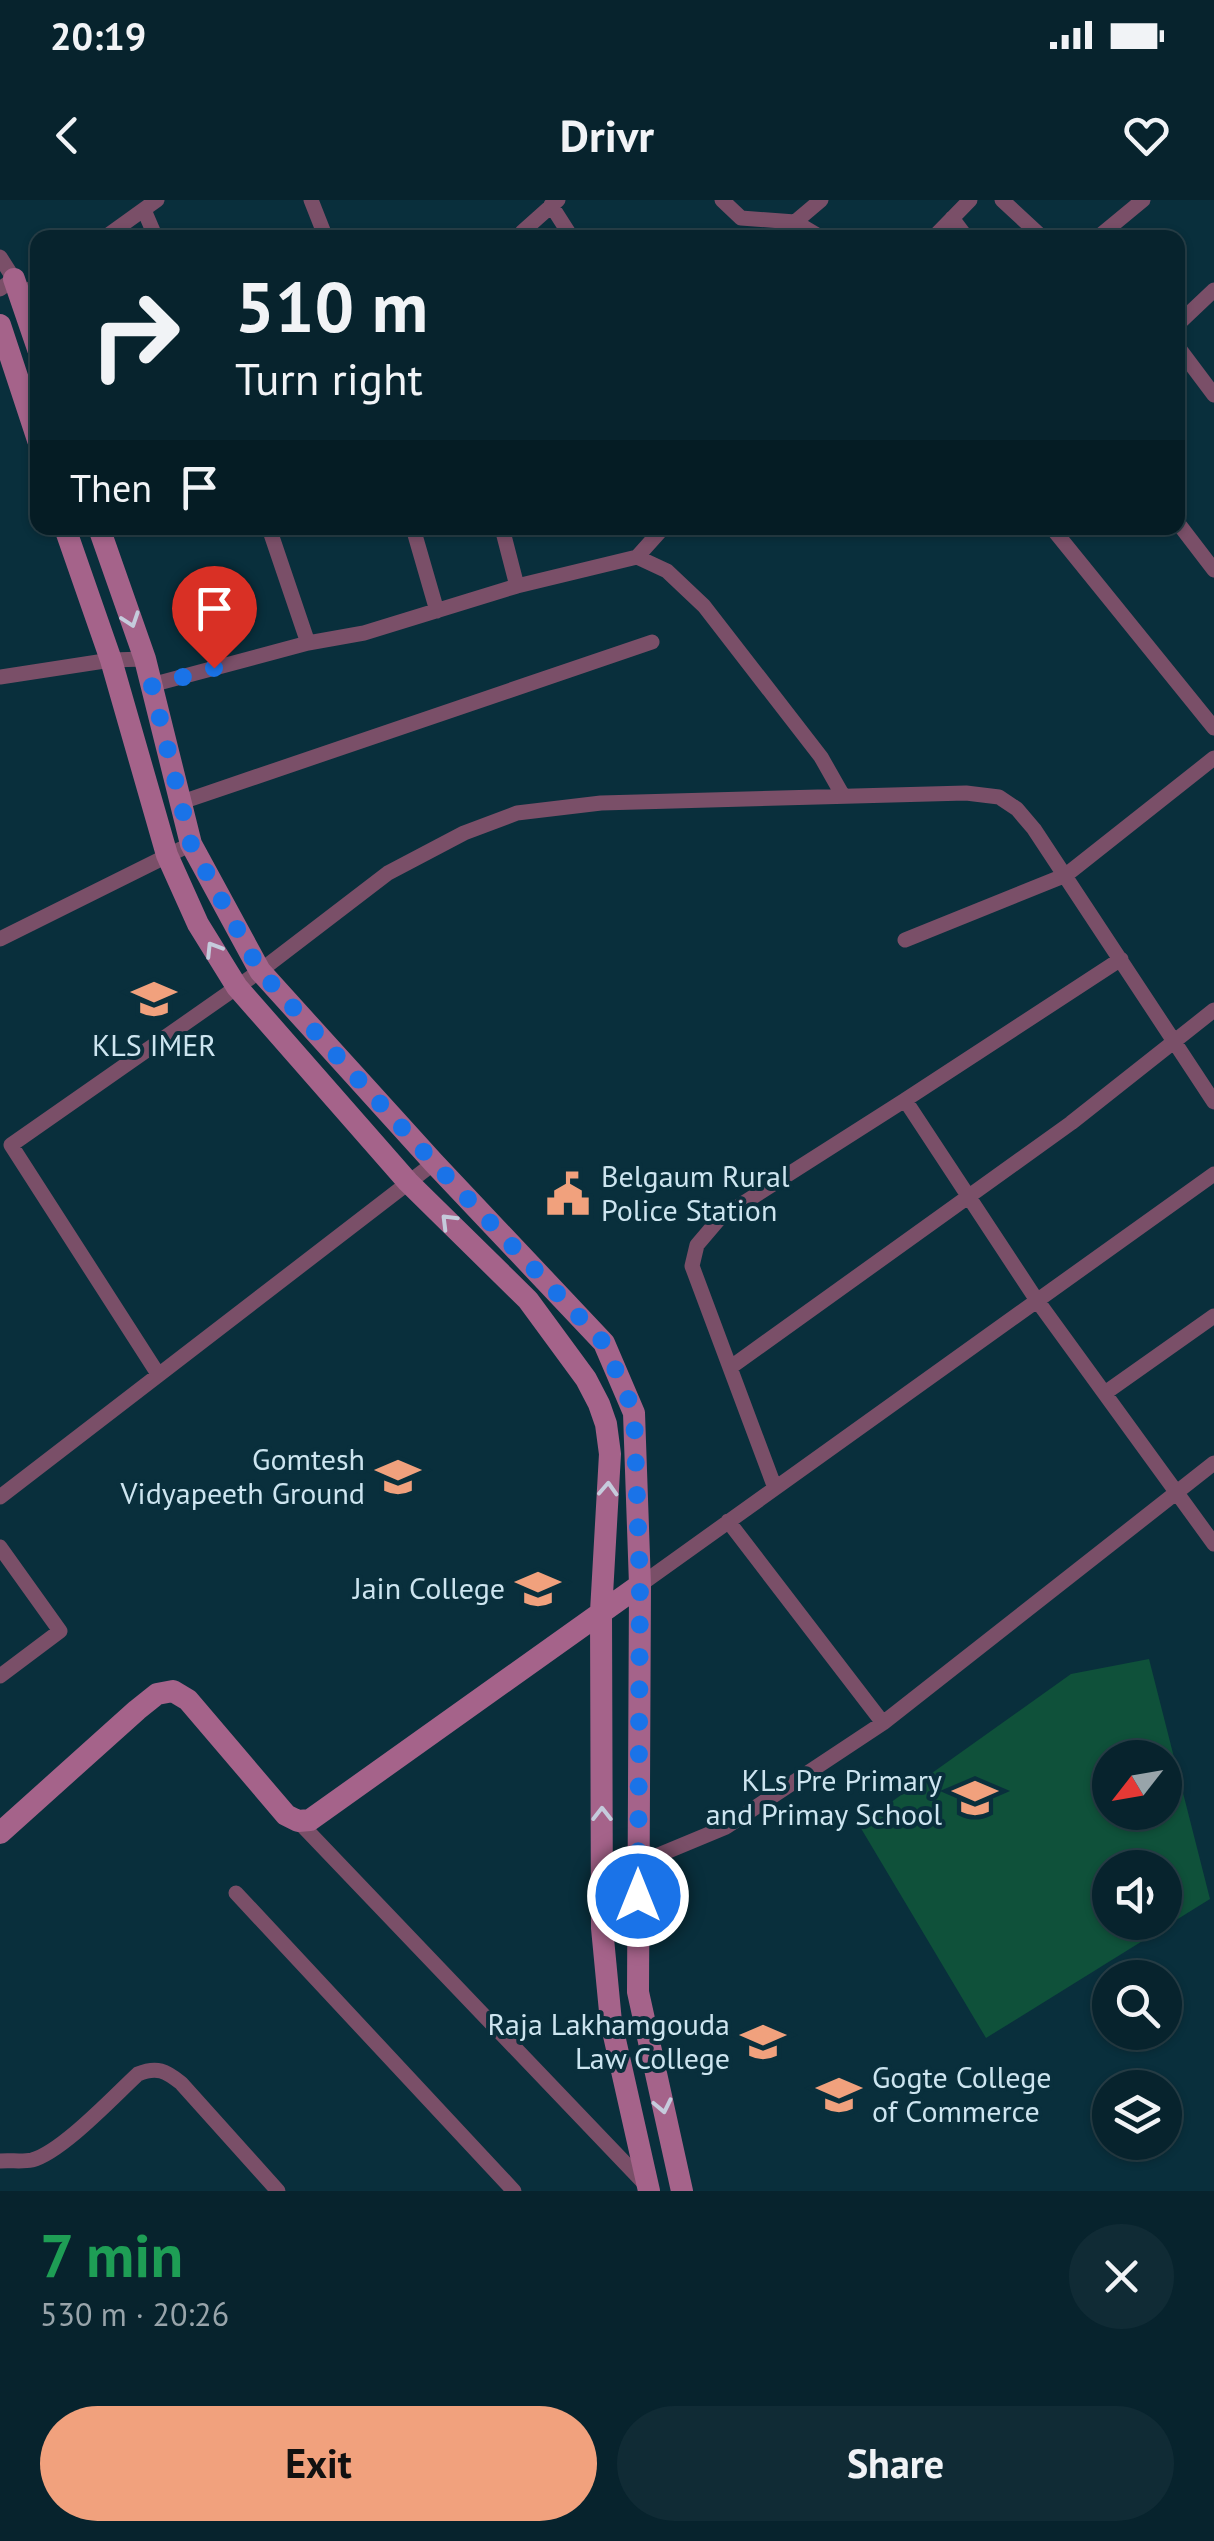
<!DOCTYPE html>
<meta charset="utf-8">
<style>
:root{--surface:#07232d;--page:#102b35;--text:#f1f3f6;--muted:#98a4aa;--line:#284049;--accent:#f1a17d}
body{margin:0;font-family:"PT Sans",sans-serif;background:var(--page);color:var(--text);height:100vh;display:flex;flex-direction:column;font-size:38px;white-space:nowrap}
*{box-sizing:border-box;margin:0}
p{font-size:32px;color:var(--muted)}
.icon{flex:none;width:55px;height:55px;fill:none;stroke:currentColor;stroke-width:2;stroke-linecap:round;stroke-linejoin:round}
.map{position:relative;height:1991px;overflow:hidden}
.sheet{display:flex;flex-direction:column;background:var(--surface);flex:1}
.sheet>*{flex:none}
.top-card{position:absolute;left:30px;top:30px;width:1155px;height:305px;border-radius:20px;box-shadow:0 2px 8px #0004,0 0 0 2px var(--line);background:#07232d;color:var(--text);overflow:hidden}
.needle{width:65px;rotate:239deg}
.tools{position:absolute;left:1092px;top:1540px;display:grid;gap:20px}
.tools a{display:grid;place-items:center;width:90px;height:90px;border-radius:50%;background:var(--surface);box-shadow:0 2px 8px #0004,0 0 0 2px var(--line);font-size:50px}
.pin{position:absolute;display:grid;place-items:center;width:85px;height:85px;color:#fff;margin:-102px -42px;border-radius:50% 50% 50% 0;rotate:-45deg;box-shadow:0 0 10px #0007}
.pin .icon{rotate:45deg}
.me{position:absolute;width:110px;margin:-55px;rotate:0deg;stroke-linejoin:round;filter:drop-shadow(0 0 8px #0008)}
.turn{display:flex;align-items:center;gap:35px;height:210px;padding:0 40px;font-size:45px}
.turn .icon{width:130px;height:130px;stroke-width:2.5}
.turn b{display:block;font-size:70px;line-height:85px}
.then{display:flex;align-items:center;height:95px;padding:0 40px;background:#0003;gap:20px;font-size:38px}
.round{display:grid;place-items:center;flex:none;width:105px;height:105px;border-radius:52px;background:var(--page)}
.summary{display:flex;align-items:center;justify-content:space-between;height:170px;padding:0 40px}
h1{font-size:60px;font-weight:600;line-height:75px;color:#1e9e55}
.primary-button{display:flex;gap:20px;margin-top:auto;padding:20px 40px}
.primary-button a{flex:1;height:115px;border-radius:60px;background:var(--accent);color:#111;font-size:40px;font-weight:600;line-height:115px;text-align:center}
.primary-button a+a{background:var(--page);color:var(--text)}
.status{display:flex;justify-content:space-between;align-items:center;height:70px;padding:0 50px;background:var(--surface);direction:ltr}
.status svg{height:28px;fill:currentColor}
header{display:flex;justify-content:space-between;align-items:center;height:130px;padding:0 40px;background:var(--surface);font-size:45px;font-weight:600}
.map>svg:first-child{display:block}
.green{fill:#0f513a;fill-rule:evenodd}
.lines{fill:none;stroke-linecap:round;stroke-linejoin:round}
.street{stroke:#7a4f68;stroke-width:15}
.secondary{stroke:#a5638a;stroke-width:22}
.oneway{stroke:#c5cbdc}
.route{stroke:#1a73e8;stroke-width:18;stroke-dasharray:0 32.4}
.labels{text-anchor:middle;stroke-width:8;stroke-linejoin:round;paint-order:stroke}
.poi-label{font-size:30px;fill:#cde5f0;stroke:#092f3c;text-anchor:end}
</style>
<div class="status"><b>20:19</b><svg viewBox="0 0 49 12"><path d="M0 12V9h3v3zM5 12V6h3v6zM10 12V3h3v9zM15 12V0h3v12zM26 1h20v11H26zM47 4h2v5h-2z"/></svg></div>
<header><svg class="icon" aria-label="back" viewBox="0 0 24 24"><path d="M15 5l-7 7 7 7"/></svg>Drivr<svg class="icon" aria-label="heart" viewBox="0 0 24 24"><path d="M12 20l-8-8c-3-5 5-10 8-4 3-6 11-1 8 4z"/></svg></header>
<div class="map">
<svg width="1214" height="1991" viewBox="0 0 1214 1991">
<rect width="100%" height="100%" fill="#092f3c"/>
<path class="green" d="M1149 1459 1210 1699 986 1838 859 1625 1071 1474ZM1110 1558H1165V1612H1110ZM1110 1668H1165V1722H1110Z"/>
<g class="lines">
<path class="street" d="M311 0 326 38
M722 0 741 18 795 22 822 38
M1002 0 1043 38
M551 5 572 38
M144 10 156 38
M952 18 967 38
M795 22 821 0
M522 32 558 0
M104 38 157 0
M933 38 970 0
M1097 38 1143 0
M0 57 14 79 0 89
M19 97 38 84
M1178 124 1214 90
M1178 147 1214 195
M1178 323 1214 370
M269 328 308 443
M413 328 437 411
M502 328 517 386
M1052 328 1214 528
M637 357 663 328
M0 477 111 460 145 459
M151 485 308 443 364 433 517 386 637 357 667 371 704 406 821 557 842 594
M179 603 652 442
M0 739 191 644
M905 740 1066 675 1214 558
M1121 759 905 900 1036 1099 1214 1344
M731 1167 1071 923 1214 810
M158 1174 11 945 260 771 388 673 464 633 517 613 601 603 966 593 999 597 1017 609 1034 629 1214 902
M1105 1193 1214 1116
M775 1288 692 1066 697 1045 720 1018 905 900
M0 1297 434 963
M728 1321 883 1523
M0 1347 60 1431 0 1476
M640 1385 1214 974
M298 1621 645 1984
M602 1664H637L726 1627 883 1523 1214 1263
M236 1693 514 1991
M0 1961C10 1960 22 1962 32 1960 62 1952 114 1896 138 1874 157 1866 166 1871 181 1883L278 1991"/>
<path class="secondary" d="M14 79 38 149
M0 125 38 240
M65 328 111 460 167 655 198 724 237 787 408 982 528 1100 586 1179 599 1204 606 1224 610 1254 601 1412 602 1728 611 1822 649 1991
M99 328 145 459 191 644 260 771 434 963 604 1143 634 1213 640 1385 638 1792 682 1991
M0 1633 137 1510 157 1494 173 1491 188 1500 286 1615 298 1621 310 1620 640 1385"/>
</g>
<defs><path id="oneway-chevron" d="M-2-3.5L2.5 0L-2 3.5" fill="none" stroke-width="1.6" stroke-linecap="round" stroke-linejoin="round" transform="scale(2.5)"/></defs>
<g class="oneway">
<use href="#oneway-chevron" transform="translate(131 420) rotate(71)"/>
<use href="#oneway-chevron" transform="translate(213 749) rotate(-122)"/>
<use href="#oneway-chevron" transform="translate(448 1021) rotate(-135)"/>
<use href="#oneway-chevron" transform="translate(608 1289) rotate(-87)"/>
<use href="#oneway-chevron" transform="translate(602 1614) rotate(-90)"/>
<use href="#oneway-chevron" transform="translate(663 1906) rotate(78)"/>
</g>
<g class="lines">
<path class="route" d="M214 468 152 486 191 644 260 771 434 963 604 1143 634 1212 640 1384 638 1696"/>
</g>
<defs>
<g id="university-bare" transform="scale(3.45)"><path d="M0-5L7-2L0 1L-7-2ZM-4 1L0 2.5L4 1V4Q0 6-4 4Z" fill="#f1a17d" stroke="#092f3c" stroke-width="2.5" paint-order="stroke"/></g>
<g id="civic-bare" transform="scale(3.45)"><path d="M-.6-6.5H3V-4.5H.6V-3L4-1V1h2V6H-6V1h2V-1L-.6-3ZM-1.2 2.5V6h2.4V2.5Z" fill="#f1a17d" stroke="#092f3c" stroke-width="2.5" paint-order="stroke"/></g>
<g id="school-bare" transform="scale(3.45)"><path d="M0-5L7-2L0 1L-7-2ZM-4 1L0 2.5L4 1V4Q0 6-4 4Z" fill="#f1a17d" stroke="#092f3c" stroke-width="2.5" paint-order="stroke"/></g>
</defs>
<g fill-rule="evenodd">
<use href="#university-bare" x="154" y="799"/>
<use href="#civic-bare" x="568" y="994"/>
<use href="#university-bare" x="398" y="1277"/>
<use href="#university-bare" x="538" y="1389"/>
<use href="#school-bare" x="975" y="1598"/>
<use href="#university-bare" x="763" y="1842"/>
<use href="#university-bare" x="839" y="1895"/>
</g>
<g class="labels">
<g class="poi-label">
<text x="154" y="856" text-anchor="middle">KLS IMER</text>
<text x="601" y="987" text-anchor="start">Belgaum Rural<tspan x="601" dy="34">Police Station</tspan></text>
<text x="365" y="1270">Gomtesh<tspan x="365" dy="34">Vidyapeeth Ground</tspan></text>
<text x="505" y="1399">Jain College</text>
<text x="942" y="1591">KLs Pre Primary<tspan x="942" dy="34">and Primay School</tspan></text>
<text x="730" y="1835">Raja Lakhamgouda<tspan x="730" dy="34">Law College</tspan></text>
<text x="872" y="1888" text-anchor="start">Gogte College<tspan x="872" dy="34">of Commerce</tspan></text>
</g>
</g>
</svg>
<div class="tools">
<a><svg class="needle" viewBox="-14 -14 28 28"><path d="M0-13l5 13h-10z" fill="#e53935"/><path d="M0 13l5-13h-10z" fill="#98a4aa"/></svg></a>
<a><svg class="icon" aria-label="sound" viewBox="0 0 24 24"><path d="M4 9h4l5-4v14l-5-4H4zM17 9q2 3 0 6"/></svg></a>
<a><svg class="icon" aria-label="search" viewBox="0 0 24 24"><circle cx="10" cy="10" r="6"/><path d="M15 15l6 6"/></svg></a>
<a><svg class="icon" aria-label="layers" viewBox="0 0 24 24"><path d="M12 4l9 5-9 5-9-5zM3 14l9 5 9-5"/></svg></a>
</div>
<div class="pin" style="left:214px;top:468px;background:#d93025"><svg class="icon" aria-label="arrive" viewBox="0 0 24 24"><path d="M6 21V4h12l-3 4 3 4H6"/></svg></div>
<svg class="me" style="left:638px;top:1696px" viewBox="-20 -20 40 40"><circle r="17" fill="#1a73e8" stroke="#fff" stroke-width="3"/><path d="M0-11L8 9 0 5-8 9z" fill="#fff"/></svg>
<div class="top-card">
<div class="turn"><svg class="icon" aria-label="right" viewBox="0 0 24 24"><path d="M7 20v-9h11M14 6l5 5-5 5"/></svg><div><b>510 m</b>Turn right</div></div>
<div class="then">Then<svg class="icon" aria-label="arrive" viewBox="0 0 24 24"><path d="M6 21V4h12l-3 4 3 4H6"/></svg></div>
</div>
</div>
<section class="sheet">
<div class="summary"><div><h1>7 min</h1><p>530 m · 20:26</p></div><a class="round"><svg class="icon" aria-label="close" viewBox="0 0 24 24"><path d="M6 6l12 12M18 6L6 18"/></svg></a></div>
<div class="primary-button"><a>Exit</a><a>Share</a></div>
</section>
